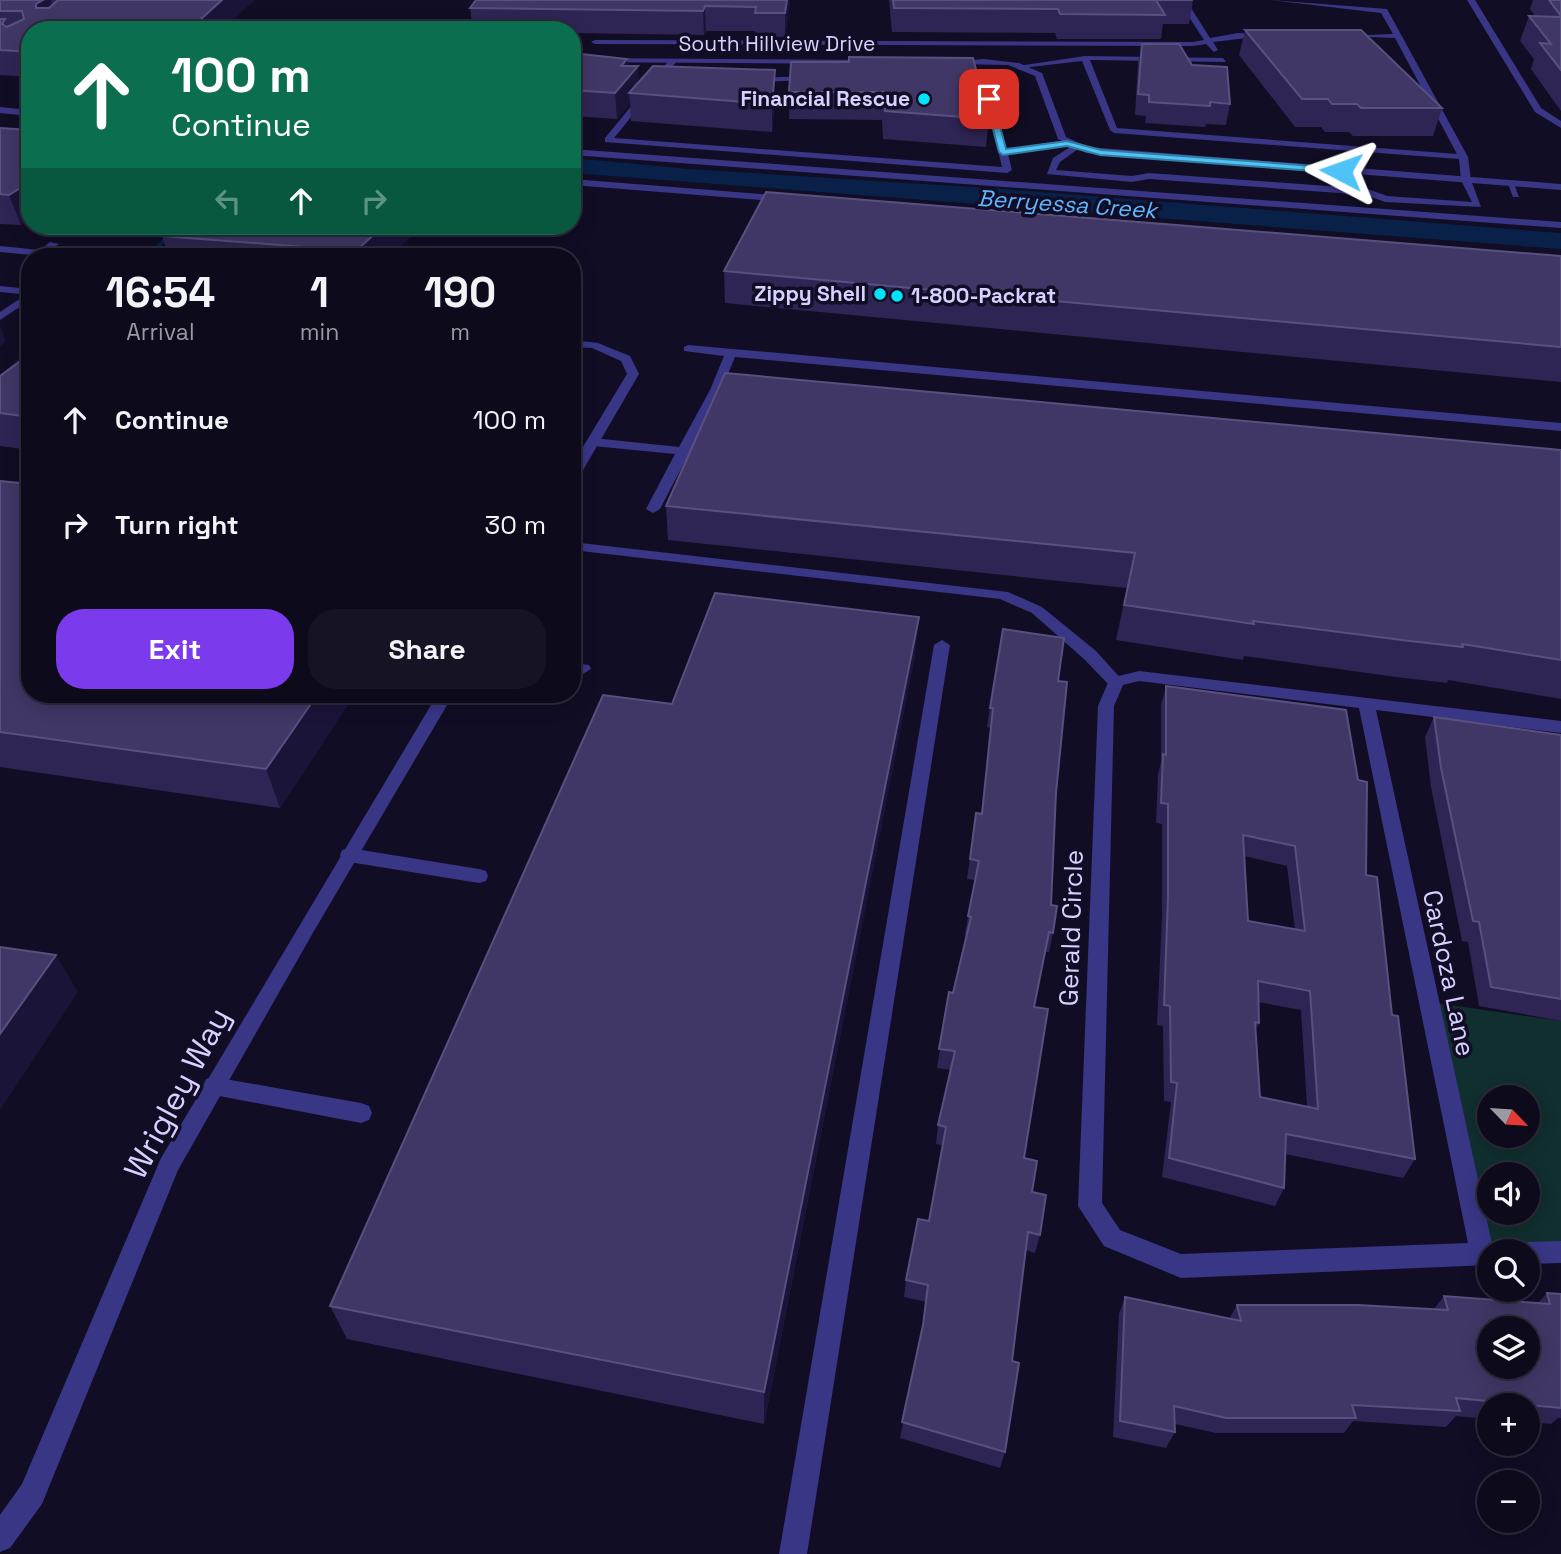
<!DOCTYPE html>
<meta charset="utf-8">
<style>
:root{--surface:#0d0a1c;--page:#161325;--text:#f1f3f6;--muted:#9a9aa3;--line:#2d2b3b;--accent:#7c3aed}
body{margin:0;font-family:"Space Grotesk",sans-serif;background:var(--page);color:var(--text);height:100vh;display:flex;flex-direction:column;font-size:26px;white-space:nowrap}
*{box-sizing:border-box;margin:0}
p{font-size:23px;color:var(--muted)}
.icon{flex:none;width:38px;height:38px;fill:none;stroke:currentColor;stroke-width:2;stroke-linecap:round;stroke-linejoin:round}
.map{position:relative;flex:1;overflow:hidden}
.drawer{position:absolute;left:21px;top:248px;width:560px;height:455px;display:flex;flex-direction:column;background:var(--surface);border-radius:28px;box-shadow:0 4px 18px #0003,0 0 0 2px var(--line)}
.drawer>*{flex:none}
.guide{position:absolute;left:21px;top:21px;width:560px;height:214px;border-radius:28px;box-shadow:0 4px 18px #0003,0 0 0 2px var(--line);background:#0b6e4f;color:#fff;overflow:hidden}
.needle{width:46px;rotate:115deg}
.controls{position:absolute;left:1477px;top:1085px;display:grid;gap:14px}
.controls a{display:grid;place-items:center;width:63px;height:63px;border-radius:50%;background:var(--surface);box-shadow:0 4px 18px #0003,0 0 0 2px var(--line);font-size:35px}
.pin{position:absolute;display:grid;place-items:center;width:60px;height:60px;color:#fff;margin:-30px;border-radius:14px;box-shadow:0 4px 10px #0006}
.me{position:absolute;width:77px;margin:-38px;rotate:274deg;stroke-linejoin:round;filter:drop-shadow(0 0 5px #0008)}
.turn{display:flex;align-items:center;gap:24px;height:147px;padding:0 35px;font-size:32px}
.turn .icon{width:91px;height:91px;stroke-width:2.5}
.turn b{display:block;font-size:49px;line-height:60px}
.lanes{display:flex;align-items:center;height:66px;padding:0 35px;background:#0003;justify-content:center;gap:35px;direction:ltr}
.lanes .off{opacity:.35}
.eta{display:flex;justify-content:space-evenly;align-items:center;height:119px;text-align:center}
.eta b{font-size:42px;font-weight:800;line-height:49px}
.action{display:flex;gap:14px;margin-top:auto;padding:14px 35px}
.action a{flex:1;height:80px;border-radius:28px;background:var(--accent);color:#fff;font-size:28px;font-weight:800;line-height:80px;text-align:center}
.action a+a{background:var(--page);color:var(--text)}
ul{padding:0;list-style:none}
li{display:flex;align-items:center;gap:21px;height:105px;padding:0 35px}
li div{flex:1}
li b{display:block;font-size:26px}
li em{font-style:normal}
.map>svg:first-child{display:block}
.green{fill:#102f2e;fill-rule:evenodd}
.water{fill:#092048}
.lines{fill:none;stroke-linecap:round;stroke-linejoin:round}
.stream{fill:#092048;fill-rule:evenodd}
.service{fill:#393686;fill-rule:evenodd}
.minor{fill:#393686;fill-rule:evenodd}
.tertiary{fill:#393686;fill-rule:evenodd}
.wall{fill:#2f2554;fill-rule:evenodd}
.shaded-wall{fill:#1b1439}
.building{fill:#413766;stroke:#58507e;stroke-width:2;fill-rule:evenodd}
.route{fill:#4fc3f7;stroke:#337fa1;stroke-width:2}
.poi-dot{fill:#00e3fc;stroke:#110d25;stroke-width:2.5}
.labels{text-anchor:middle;stroke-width:7;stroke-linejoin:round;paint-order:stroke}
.far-street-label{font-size:21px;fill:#d6d1ff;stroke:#110d25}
.far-poi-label{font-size:21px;font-weight:bold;fill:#d6d1ff;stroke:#110d25;text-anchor:end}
.far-water-label{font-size:23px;font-style:italic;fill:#5fb5ff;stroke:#110d25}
.street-label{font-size:26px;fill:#d6d1ff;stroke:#110d25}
.near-street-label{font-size:32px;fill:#d6d1ff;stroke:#110d25}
</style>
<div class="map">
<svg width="1561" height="1554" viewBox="0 0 1561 1554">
<rect width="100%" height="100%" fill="#110d25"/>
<path class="green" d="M1428 1002 1561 1021V1252L1489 1251V1254L1482 1255ZM1489 1097H1528V1136H1489ZM1489 1174H1528V1213H1489Z"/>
<path class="water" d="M572 158 689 169 1003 189 1547 232 1561 233V249L572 173Z"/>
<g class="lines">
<path class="stream" d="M178 226H184L148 257H142Z
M27 352H30V358L0 381V375Z"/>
<path class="service" d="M1178 0H1186L1210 38 1238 33 1272 35 1213 42 1218 50 1214 52 1206 44 1193 46 595 44 591 42 595 40 1193 42 1204 40Z
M1269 0 1387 9 1468 157 1471 180 1481 207 1385 202 1366 195 1149 179 1132 182 1047 174 1053 158 1075 144 1078 145V149L1060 162 1056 170 1132 176 1149 173 1368 189 1387 196 1472 202 1461 180 1459 159 1114 133 1110 130 1082 61 1022 68 1018 66 1085 56 1223 58 1226 62 1090 60 1117 128 1457 154 1395 38 1341 36 1393 34 1381 13Z
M1467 0H1475L1541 108 1561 121V128L1535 112Z
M670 59 677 61 614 138 1002 167 981 81 951 79 955 77H984L988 79 1006 149 1067 140 1071 143 1008 154 1012 170 1007 173 605 142V138Z
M811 76 814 80 752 82 748 80 752 78Z
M572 179 786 196 791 199 786 202 572 185Z
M1507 181H1513L1519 197H1513Z
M50 242 59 244 42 256 0 252V246L40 250Z
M30 292V300L0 320V312Z
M688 345 1561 423V431L735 357C714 410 686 459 660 509L653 513 646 509 675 454 593 446 587 442 593 438 679 447 710 390 724 356 684 351V347Z
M572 542 1008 592 1042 607 1096 651 1124 682 1116 687 1110 686 1084 659 1032 613 1000 599 572 550Z
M942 640 950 645 807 1554H779L934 645Z
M572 663 589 665 591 669 583 674 572 673Z
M349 848 479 869 486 871 488 876 486 881 479 883 349 862 342 860 340 855 342 850Z
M214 1077 361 1103 369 1106 372 1113 369 1120 361 1123 214 1095 206 1093 203 1086 206 1079Z"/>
<path class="minor" d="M0 107 30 110V116L0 113Z
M572 149 1561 222V228L572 155Z
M0 286 30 289V295L0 292Z
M572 340 598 343 630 356 639 374 579 477 572 481V465L627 374 621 361 592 348 572 347Z
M1139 671 1561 721V733L1376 710 1492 1244 1497 1246 1500 1251H1489V1265L1181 1278 1104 1246 1078 1206 1098 706 1110 678ZM1139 681 1359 708 1468 1243 1181 1254 1120 1230 1102 1203 1114 706 1123 685Z
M437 695H453L314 931 178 1170 42 1504 10 1548 0 1552V1515L22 1484 161 1158Z
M1561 1241V1263L1528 1264V1251H1517L1520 1245 1528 1242Z"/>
<path class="tertiary" d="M572 58 870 60 874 62 870 64 572 62Z
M984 59 1019 63 1042 73 1066 137 1088 147 1561 184V190L1086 153 1058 139 1035 76 1008 65 950 64 946 62Z"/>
</g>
<path class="wall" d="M0 0H254L222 30H30V77L0 75Z
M790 0 785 37H755V31H706L704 35 572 33V30H473L470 8Z
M889 0H1193L1189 24H1163L1161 39H1057L1055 33 892 32Z
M1533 0H1561V111L1531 69 1534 59 1520 41 1529 16H1535L1530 9Z
M1245 30 1442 108 1433 136H1353L1349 132H1325L1321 127H1295L1239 55Z
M1142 44 1192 65 1230 104 1226 125 1206 124 1205 127 1145 123 1146 116 1135 115 1138 63Z
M572 53 628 66 639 82 775 97 772 132 631 121 630 103 617 119 572 116Z
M791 62 989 119 986 147 883 139 882 120 789 119Z
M0 128 21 225 0 224Z
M422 226 389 257H169L162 236Z
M1561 256V382L725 303 724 271Z
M30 354V450L0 446V376Z
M1561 450V699L1448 680 1447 683 1396 677 1244 656 1243 660 1116 640 1127 588 668 540 666 506Z
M0 481 30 695H354L280 808 0 767Z
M915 655 764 1424 347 1339 330 1306 672 704Z
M1058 681 1056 793 1051 905 1053 933 1049 952H1045L1034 1007 1024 1158 1032 1192 1040 1235 1035 1253 1026 1250 1012 1361 1005 1452 1000 1468 900 1438 922 1333 926 1302 904 1297 906 1280 929 1221 942 1145 936 1144 938 1125 951 1070 937 1068 949 992 953 993 966 936 965 935 968 916 975 880 967 879 976 813 981 814 990 728 987 727 990 708Z
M1166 686 1366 875 1392 1015 1415 1159 1403 1178 1285 1154 1284 1188 1275 1206 1162 1177 1171 1102 1164 1101 1163 1026 1157 1025 1162 916V824L1156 823 1158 774 1161 762V705ZM1244 856 1287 866 1295 930 1248 921ZM1258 1002 1301 1010 1307 1106 1260 1097 1255 1031 1259 1023Z
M1434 717 1561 735V1021L1479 1006 1468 942 1462 941 1431 787 1425 737Z
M1547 1293 1561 1294V1418H1558L1551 1424 1528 1422V1405H1489V1419L1456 1416 1446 1427 1353 1421 1344 1433H1216L1175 1424V1432L1166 1448 1113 1437 1119 1314 1125 1297 1229 1319 1237 1305 1434 1309 1444 1296 1538 1303Z"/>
<path class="shaded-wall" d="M43 0H51L58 19 36 8V4Z
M222 0H254L222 30H189Z
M787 0H790L785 37V13Z
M705 6 706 31 704 35 703 11Z
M627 59 629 77 638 66 640 92 629 93 630 103 617 119 615 93 621 66Z
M775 70V97L772 132V104Z
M30 182V219L21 225 9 195Z
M383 226H422L389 257H358L356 251Z
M0 326 6 342 0 347Z
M919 617 915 655 764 1424V1392Z
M317 695H354L280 808 266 769Z
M56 955 78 992 0 1110V1034Z"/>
<path class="building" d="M0 0H43L36 4V8H49L58 0H222L189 30H30V52L0 50V19H5L2 24 7 27 24 19 22 11H0Z
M476 0H787L785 13H755L756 7 705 6 703 11 470 8Z
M893 0H1193H1156L1165 15 1060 14 1058 9 894 8Z
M1549 0H1561V16Z
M1529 16 1561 17V70L1540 43 1551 44Z
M1245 30H1361L1442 108H1361L1357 104H1332L1328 99H1302Z
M1142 44H1179L1192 65 1227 67 1230 104 1210 102V106L1149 102V95L1138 94Z
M572 53 627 59 621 66H638L615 93 572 90Z
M849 57 973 58 989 119 885 111 883 92H789L791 62H849Z
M653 66 775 70 772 104 629 93Z
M0 128 30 130V182L9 195 0 194Z
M766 192 1561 256V347L724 271Z
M175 226H383L356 251 162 236Z
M30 354V417L0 413V376Z
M725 373 1561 450V660L1462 644 1463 647 1410 641 1253 621 1254 624 1124 605 1135 553 666 506Z
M0 481 30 484V695H317L266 769 0 732Z
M715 593 919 617 764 1392 330 1306 603 695 672 704Z
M1003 629 1064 638 1058 681 1067 682 1056 793 1051 905 1057 906 1053 933 1049 932 1034 1007 1048 1009 1024 1158 1037 1161 1032 1192 1046 1195 1040 1235 1028 1232 1012 1361 1019 1363 1005 1452 902 1422 923 1325 928 1285 906 1280 918 1219 929 1221 946 1127 938 1125 955 1051 939 1049 949 992 953 993 971 917 968 916 979 861 970 859 976 813 982 814 993 708H990Z
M1166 686 1346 710 1358 780 1367 782 1366 875 1377 877 1392 1015 1398 1016 1415 1159 1286 1134 1284 1188 1169 1158 1177 1083 1171 1082 1170 1006 1164 1005 1168 897V804L1161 803 1163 754 1166 755ZM1243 835 1295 846 1305 931 1248 921ZM1258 981 1310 991 1318 1109 1260 1097 1255 1022 1259 1023Z
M1434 717 1561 735V999L1491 987 1479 922 1473 921 1441 768Z
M0 947 56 955 0 1034Z
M1547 1293 1561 1294V1408L1456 1398 1460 1411 1352 1405 1356 1418H1226L1174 1406 1175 1432 1120 1421 1125 1297 1241 1321 1237 1305H1358L1448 1310 1444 1296 1550 1304ZM1489 1328H1528V1367H1489Z"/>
<path class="route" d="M989 97 993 99 1006 149 1067 141 1101 150 1341 168 1345 171 1341 173 1100 155 1067 146 1003 155 999 152 985 99Z"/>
<g class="poi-dot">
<circle cx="924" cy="99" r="7"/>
<circle cx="880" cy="294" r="7"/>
<circle cx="897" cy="296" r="7"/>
</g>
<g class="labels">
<g class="far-street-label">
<text x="777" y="51">South Hillview Drive</text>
</g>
<g class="far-poi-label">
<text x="910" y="106">Financial Rescue</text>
<text x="866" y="301">Zippy Shell</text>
<text x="911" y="303" text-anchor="start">1-800-Packrat</text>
</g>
<g class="far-water-label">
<text transform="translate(1067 204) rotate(4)" y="8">Berryessa Creek</text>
</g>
<g class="street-label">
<text transform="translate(1071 928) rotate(-88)" y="9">Gerald Circle</text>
<text transform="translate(1449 973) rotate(78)" y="9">Cardoza Lane</text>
</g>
<g class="near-street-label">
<text transform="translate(177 1093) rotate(-62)" y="11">Wrigley Way</text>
</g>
</g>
</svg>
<div class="controls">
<a><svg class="needle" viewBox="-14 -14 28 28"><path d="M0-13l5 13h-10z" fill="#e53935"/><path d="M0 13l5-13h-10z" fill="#9a9aa3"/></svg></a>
<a><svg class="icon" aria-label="sound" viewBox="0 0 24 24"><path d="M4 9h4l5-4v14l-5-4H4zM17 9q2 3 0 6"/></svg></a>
<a><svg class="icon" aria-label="search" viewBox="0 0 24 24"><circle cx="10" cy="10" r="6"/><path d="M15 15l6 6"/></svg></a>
<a><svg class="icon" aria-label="layers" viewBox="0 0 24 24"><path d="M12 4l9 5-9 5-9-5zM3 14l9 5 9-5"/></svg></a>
<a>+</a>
<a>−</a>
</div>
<div class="pin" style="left:989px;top:99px;background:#d93025"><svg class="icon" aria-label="arrive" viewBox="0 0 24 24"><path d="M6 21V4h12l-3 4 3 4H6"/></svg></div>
<svg class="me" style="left:1341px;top:171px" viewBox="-20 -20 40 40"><path d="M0-17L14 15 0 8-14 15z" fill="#4fc3f7" stroke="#fff" stroke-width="4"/></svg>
<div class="guide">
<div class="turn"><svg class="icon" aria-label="ahead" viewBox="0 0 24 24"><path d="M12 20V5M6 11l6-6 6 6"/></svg><div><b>100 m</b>Continue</div></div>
<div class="lanes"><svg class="icon off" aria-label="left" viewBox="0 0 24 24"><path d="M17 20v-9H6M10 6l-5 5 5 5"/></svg><svg class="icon" aria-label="ahead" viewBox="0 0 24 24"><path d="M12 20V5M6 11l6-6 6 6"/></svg><svg class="icon off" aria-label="right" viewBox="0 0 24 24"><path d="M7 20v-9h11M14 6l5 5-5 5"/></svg></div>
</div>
<section class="drawer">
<div class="eta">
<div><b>16:54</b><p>Arrival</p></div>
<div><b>1</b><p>min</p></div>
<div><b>190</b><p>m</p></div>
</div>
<ul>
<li><svg class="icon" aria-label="ahead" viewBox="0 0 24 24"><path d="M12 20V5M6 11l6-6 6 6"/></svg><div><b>Continue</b></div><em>100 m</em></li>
<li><svg class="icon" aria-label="right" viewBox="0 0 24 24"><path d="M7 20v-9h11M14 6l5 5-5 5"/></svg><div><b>Turn right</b></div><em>30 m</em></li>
</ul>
<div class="action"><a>Exit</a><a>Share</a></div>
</section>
</div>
